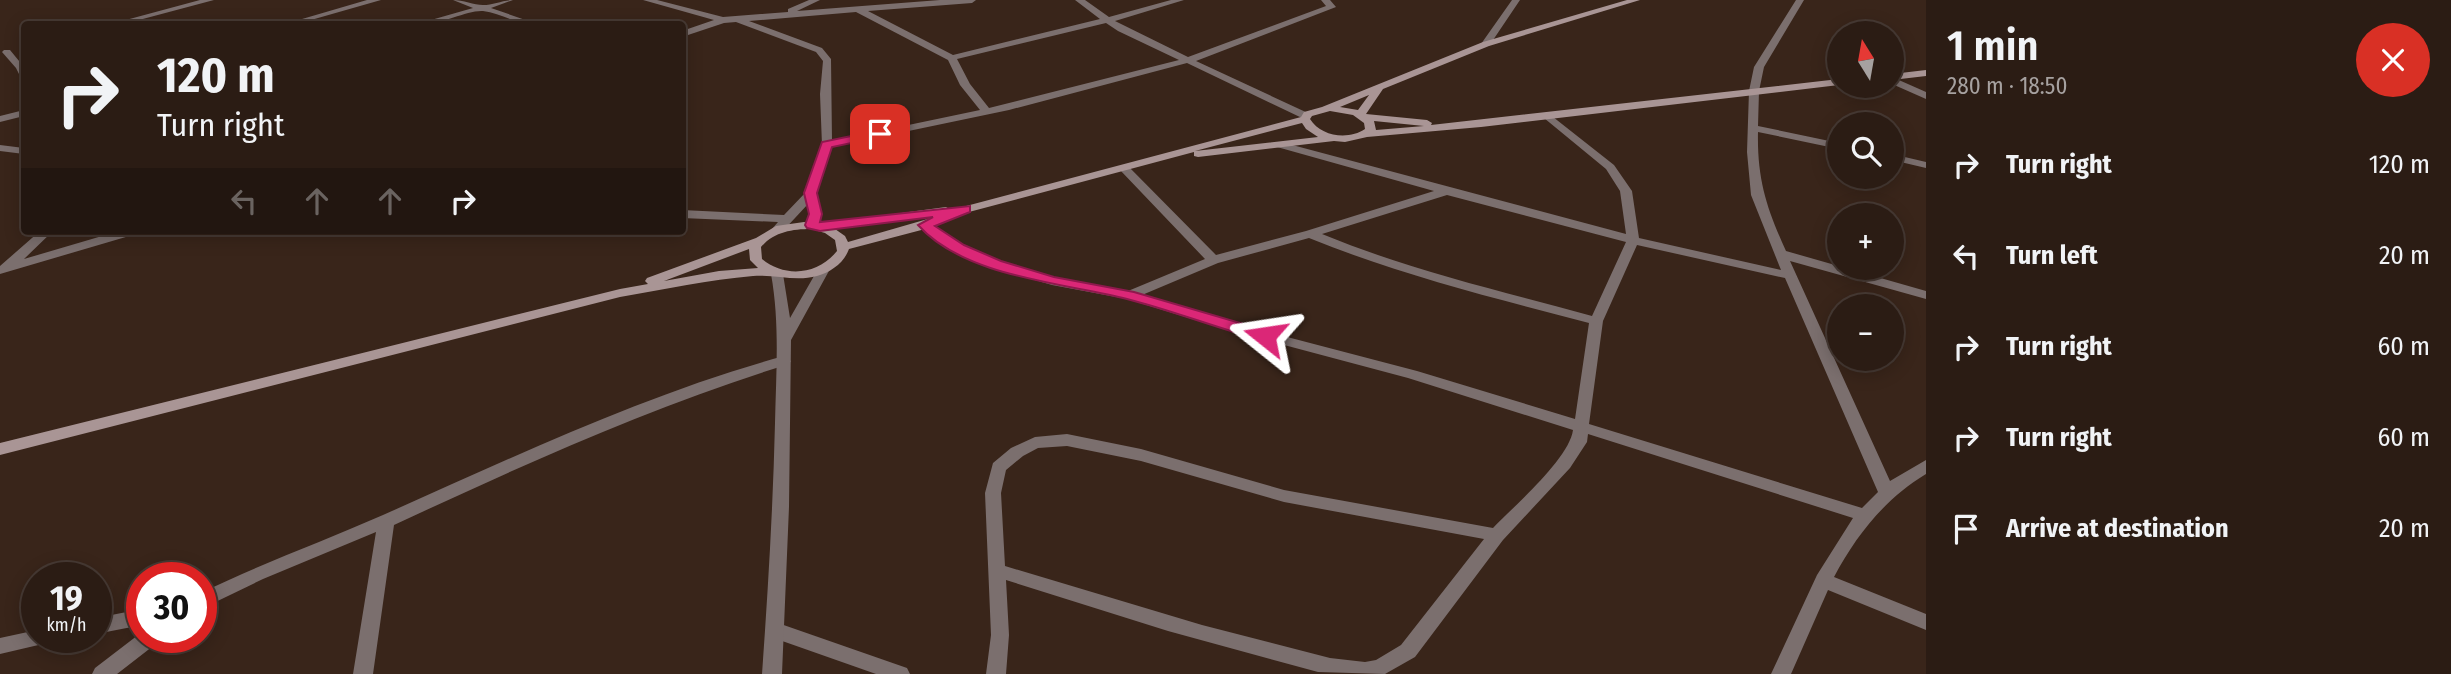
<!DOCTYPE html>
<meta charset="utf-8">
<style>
:root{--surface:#2b1c14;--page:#372922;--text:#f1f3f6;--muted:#a6a1a0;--line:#473a34}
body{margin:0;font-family:"Fira Sans Condensed",sans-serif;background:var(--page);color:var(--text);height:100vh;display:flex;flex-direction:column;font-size:26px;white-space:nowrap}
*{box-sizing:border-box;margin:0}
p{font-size:23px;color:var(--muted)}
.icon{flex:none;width:38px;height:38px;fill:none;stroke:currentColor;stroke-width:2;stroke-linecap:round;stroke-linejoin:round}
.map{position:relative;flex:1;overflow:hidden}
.panel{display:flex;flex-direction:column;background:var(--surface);width:525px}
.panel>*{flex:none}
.guide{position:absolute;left:21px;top:21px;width:665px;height:214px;border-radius:7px;box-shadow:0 4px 18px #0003,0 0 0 2px var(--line);background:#2b1c14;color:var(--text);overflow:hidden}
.needle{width:46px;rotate:349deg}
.fabs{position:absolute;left:1827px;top:21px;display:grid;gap:14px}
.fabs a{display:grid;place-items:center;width:77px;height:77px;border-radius:50%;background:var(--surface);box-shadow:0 4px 18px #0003,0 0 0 2px var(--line);font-size:35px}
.speed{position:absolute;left:21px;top:562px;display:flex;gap:14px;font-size:35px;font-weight:700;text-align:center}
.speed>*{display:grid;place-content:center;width:91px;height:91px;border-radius:50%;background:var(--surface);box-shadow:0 4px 18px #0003,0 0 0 2px var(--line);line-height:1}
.speed small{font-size:18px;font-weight:400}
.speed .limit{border:10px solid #d22;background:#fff;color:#111}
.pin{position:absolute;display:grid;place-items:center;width:60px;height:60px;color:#fff;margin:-30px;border-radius:14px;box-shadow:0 4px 10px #0006}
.me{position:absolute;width:77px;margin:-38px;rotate:285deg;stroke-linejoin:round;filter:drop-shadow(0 0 5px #0008)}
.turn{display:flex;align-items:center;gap:24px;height:147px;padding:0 21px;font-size:32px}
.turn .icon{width:91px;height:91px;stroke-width:2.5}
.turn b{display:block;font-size:49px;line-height:60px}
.lanes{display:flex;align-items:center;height:66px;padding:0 21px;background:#0003;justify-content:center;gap:35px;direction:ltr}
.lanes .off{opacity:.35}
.round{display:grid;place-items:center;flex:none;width:74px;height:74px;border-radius:37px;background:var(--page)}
.head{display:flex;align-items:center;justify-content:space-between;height:119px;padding:0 21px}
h1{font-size:42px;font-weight:600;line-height:52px}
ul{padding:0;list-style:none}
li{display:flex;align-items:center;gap:21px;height:91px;padding:0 21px}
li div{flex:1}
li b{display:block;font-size:26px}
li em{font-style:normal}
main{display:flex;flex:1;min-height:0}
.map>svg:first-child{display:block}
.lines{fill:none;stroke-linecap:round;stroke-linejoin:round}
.minor{fill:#7b6f6e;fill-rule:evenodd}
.tertiary{fill:#7b6f6e;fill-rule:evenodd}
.secondary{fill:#a99595;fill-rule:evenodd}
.route{fill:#db2777;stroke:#8e194d;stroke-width:2}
</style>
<main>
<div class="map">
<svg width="1926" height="674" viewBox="0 0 1926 674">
<rect width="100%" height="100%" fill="#39251a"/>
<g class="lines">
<path class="minor" d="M200 0H214L124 24H111Z
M367 0H381L297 24H285Z
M453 0C463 0 474 5 483 5 493 5 503 0 513 0L491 8 537 24C518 26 502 13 483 11 467 10 443 24 423 24L424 22 473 8Z
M643 0H657L723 17 788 12V9L809 0H820L797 11 940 0H976L972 3 868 11 953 55 1100 19 1075 0H1085L1109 17 1171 0H1184L1115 21 1188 57 1326 6 1321 0H1330L1336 7 1196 61 1310 114V118H1302L1187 63 1009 110 832 147 817 193 822 214 818 225 812 229 806 225 810 214 808 204 782 232 778 233 772 229 778 222 682 218V210L784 215 806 192 822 145 820 94 823 61 816 52 736 22 724 23 682 37V31L714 20ZM856 12 948 60 960 85 980 110 832 141 831 59 822 48 749 21ZM1106 23 1118 31 1179 60 989 108 970 84 957 59Z
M1512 0H1520L1489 46H1483L1481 44Z
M1796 0H1804L1764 67 1759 91 1758 126 1839 143V149L1758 132C1757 180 1767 209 1786 251L1926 291V299L1790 261 1890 481 1926 460V474C1885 499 1857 534 1834 577L1926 614V630L1828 590 1791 674H1771L1817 575 1853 518 1588 434 1587 442 1570 468 1503 540 1415 657 1385 674 1318 672 1168 631 1006 580 1009 635 1006 674H986L991 635 985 493 993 463 1011 448 1035 437 1067 434 1141 449 1284 490 1493 528C1515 505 1569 459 1573 430L1408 378 1228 330 1127 299 1052 285 991 267 955 251 921 228 919 225 921 222H929L963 245 1001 261 1054 277 1128 291 1205 259 1120 170V166H1128L1216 255 1306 231 1434 191 1277 147V143L1281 142 1626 234 1620 191 1606 169 1544 118V114L1548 113 1614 165 1632 191 1639 238 1781 270 1751 195 1747 152 1749 91 1754 67ZM1447 195 1626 242 1592 316C1501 291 1409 270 1322 234ZM1309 238C1400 275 1494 298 1589 323L1575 419 1417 371 1238 324 1142 295 1218 263ZM1637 245 1785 278 1878 492 1862 508 1589 424 1603 321ZM1067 446 1141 461 1284 502 1484 539 1401 645 1376 660 1365 662 1330 658 1202 625 1005 566 1001 493 1006 470 1023 456 1038 448Z
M4 50H10L24 67V79L21 78 16 68 2 52Z
M1892 77 1926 92V99L1892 84Z
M24 110V116L0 122V116Z
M0 145 24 148V154L0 151Z
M1892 154 1926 162V168L1892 160Z
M40 231H53L24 259 119 231H138L136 234 0 274V266Z
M784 356 791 361 789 364C653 406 523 465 394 525L373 674H353L376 532 263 579 201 609V593C260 564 322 542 383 515 514 457 645 394 784 356Z
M142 609V625L96 634V618Z
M775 622 907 668 910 674H876L768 636 766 630 768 624Z
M37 630V637H49L47 643 0 654V638Z
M142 632V637H159L157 643 117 674H92L95 668Z"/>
<path class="tertiary" d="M824 265 830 269 791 340 789 507 782 674H762C768 590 773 507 775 423 776 373 780 324 771 274L777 270 783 274 790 318 818 269Z"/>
<path class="secondary" d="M1627 0H1640L1489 46 1383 89 1366 114 1427 120 1432 123 1431 125 1839 79V85L1481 127 1367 137 1345 142 1334 141 1198 157 1194 156V152L969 212 929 228 849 249C844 263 831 272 817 276 795 282 775 274 753 276 709 280 665 289 620 297L0 455V443L620 289 648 284 645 281 647 278 756 238 776 226 804 222 820 224 946 207 951 210 1301 117 1304 112 1322 107 1483 42ZM1369 95 1358 110 1340 107ZM1330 111 1353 115 1364 123 1365 129C1349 140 1321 137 1310 119L1312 116ZM1374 121 1424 126 1376 130ZM1302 123 1306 129 1318 137 1195 151ZM938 216 848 242 845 236 835 229ZM811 229 825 233 835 240 837 251C818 275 785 278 762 259L761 247C774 232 792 229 811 229ZM749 249 750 260 758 268 719 271 664 281Z
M1926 70V76L1892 80V74Z"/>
</g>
<path class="route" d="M880 130 885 131V136L832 147 817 193 822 214 820 222 970 206V212L935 226 964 245 1001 261 1054 277 1134 292 1271 332 1273 336 1265 341C1219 329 1174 311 1127 299 1064 283 964 277 918 225L933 217 820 231 807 228 805 225 809 214 804 193 822 142Z"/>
</svg>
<div class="fabs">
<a><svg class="needle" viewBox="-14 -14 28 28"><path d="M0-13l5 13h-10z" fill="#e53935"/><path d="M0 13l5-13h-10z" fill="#a6a1a0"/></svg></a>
<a><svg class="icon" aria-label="search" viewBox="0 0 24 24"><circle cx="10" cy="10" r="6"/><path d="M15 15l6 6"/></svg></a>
<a>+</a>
<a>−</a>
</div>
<div class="speed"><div>19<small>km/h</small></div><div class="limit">30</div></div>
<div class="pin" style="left:880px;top:134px;background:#d93025"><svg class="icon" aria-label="arrive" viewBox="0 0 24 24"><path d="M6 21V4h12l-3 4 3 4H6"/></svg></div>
<svg class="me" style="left:1265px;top:336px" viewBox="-20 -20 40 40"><path d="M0-17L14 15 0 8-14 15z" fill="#db2777" stroke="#fff" stroke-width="4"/></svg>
<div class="guide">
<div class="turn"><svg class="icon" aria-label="right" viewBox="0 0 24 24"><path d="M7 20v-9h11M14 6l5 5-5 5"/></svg><div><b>120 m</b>Turn right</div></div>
<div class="lanes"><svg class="icon off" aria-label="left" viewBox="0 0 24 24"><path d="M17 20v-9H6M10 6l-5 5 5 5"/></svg><svg class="icon off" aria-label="ahead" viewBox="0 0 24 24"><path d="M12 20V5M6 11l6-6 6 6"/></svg><svg class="icon off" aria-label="ahead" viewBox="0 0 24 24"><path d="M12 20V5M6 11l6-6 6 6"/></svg><svg class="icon" aria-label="right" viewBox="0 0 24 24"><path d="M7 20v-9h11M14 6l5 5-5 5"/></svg></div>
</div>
</div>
<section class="panel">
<div class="head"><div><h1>1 min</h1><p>280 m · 18:50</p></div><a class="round" style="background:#d93025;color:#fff"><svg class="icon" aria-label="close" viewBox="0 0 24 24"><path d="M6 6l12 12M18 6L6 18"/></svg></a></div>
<ul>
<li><svg class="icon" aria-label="right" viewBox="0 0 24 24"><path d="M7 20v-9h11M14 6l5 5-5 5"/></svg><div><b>Turn right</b></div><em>120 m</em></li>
<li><svg class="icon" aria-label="left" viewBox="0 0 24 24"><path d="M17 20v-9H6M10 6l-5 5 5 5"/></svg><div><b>Turn left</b></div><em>20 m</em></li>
<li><svg class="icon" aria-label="right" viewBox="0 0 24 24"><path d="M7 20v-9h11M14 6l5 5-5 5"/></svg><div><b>Turn right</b></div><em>60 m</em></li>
<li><svg class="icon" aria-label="right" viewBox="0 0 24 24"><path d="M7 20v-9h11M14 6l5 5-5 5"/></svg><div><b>Turn right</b></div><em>60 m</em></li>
<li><svg class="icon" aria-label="arrive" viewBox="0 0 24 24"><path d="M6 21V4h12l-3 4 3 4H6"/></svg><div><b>Arrive at destination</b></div><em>20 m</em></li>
</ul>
</section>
</main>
